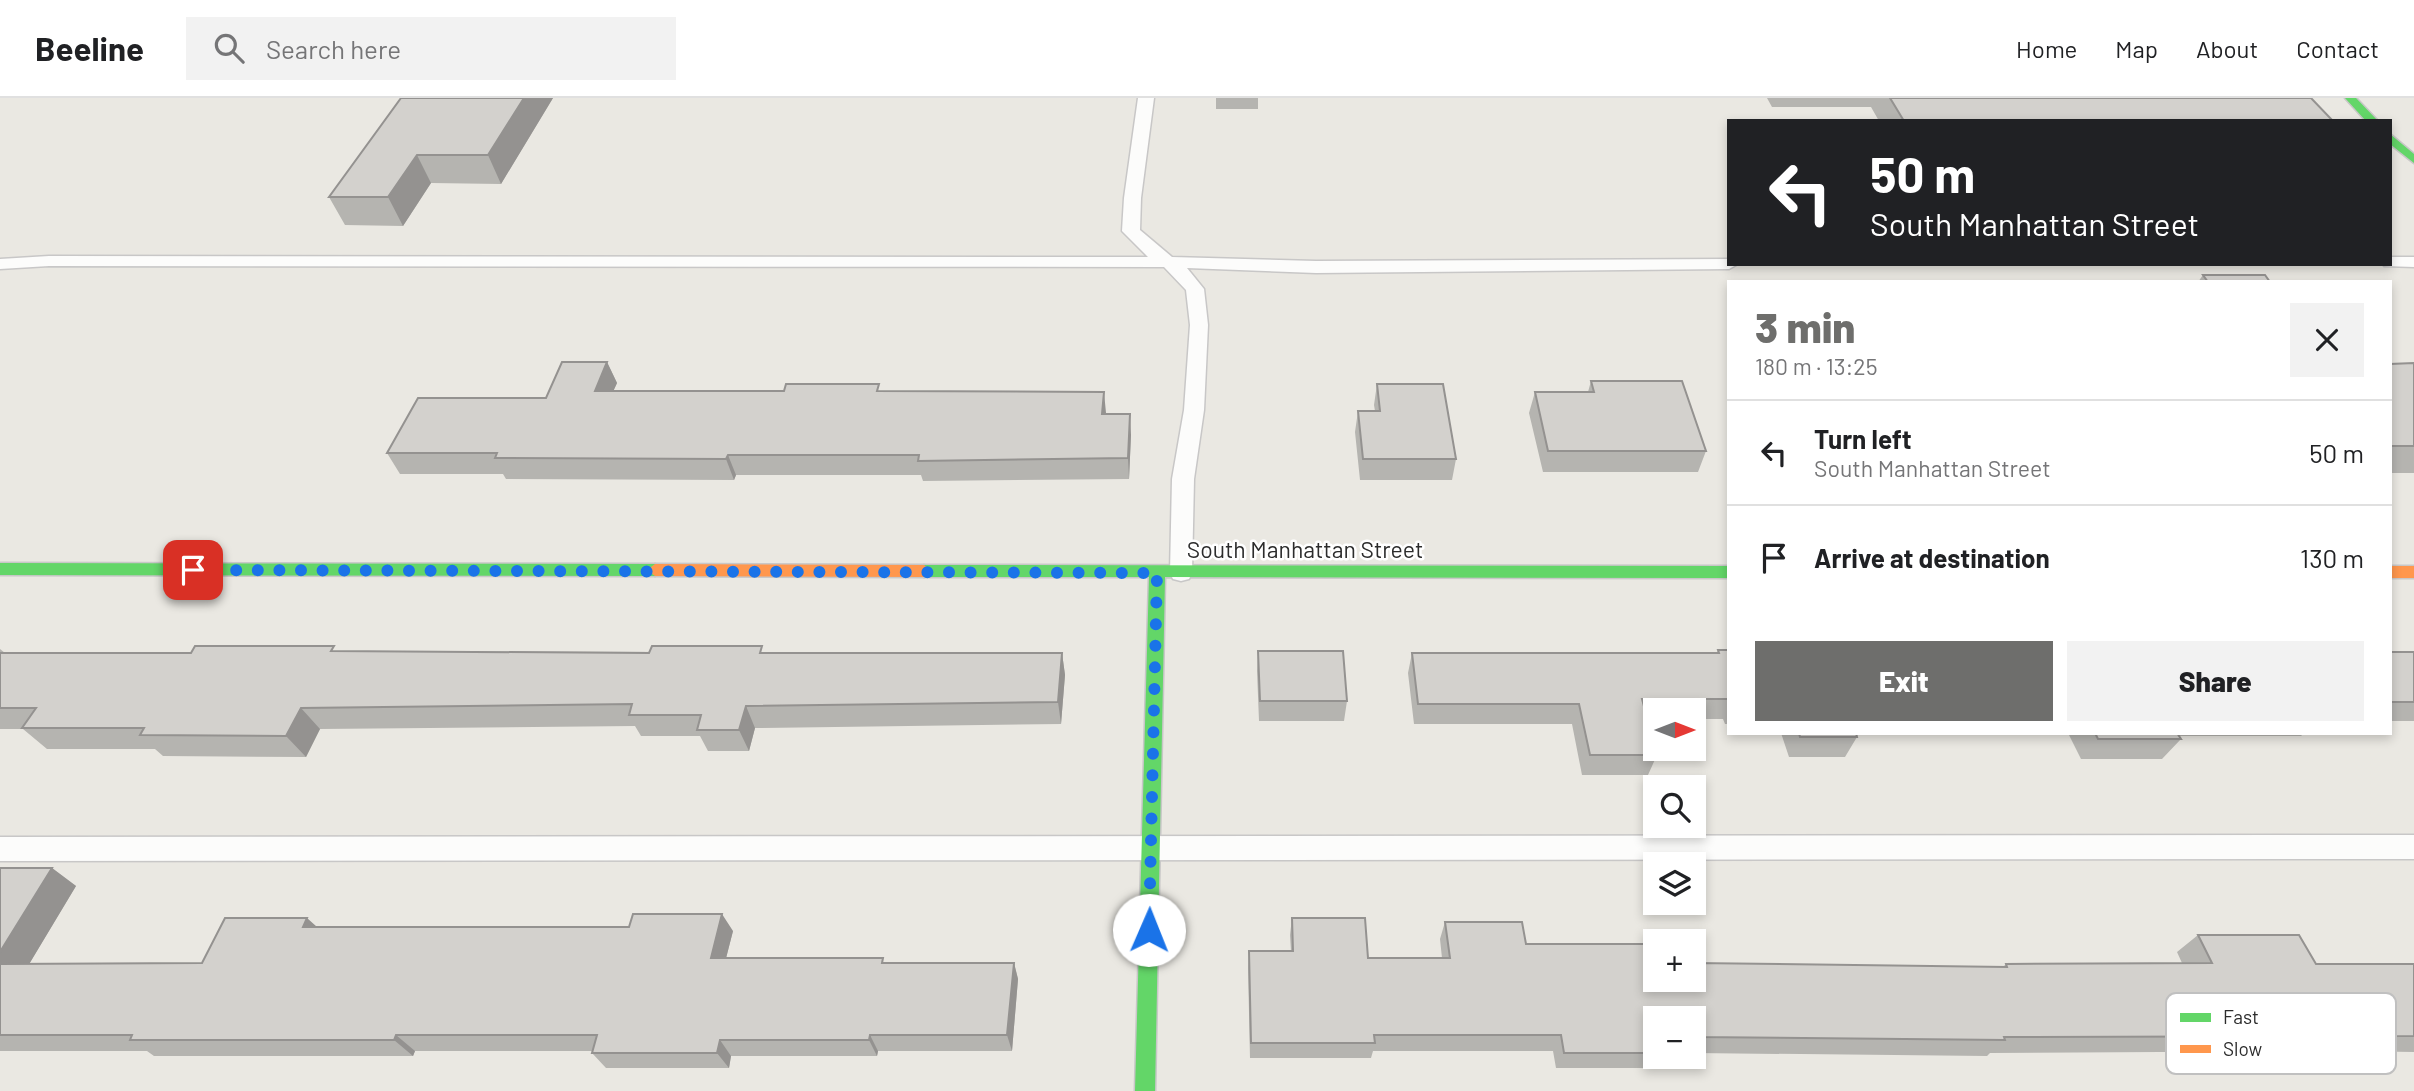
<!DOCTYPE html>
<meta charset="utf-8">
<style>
:root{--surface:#fff;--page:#f2f2f2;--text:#202124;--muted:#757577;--line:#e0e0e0;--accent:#6e6e6c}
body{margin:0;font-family:Barlow,sans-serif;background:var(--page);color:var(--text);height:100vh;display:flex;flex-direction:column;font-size:26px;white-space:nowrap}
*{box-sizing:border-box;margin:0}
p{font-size:23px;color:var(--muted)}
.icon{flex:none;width:38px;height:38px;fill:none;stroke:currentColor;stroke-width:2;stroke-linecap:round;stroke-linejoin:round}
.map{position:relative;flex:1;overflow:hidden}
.panel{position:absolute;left:1727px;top:182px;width:665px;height:455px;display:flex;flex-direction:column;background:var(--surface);border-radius:0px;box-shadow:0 4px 10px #0003}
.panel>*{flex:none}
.banner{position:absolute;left:1727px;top:21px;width:665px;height:147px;border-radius:0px;box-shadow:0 4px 10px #0003;background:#202124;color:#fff;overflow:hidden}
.needle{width:46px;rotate:90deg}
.buttons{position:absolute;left:1643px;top:600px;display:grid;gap:14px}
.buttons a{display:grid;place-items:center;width:63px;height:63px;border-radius:0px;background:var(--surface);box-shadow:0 4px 10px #0003;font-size:35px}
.pin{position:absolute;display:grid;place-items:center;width:60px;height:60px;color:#fff;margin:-30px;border-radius:14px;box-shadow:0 4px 10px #0006}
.me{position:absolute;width:77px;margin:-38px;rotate:1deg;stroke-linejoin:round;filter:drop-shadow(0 0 5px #0008)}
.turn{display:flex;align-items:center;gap:24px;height:147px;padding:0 28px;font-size:32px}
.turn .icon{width:91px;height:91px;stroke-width:2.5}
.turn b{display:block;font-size:49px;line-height:60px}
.round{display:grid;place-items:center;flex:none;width:74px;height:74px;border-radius:0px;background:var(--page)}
.headline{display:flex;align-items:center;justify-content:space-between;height:119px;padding:0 28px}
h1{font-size:42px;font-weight:800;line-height:52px;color:var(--accent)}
.primary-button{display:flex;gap:14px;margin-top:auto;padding:14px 28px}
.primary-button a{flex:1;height:80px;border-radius:0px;background:var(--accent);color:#fff;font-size:28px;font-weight:800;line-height:80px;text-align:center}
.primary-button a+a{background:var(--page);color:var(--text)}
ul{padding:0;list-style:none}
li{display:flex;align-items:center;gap:21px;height:105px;padding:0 28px;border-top:2px solid var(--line)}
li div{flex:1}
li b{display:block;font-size:26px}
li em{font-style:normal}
header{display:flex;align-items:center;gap:42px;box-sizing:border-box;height:98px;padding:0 35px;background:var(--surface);border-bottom:2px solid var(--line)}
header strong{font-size:33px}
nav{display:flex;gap:38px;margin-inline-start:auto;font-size:24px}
.search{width:490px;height:63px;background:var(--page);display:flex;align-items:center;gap:18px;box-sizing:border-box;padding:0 24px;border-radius:0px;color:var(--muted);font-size:26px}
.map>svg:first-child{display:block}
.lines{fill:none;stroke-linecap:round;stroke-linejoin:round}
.lane-casing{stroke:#c8c7c7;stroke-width:3}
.fast-casing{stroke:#c8c7c7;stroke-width:3}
.slow-casing{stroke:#c8c7c7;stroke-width:3}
.lane{fill:#fcfcfb;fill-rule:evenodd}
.fast{fill:#63d668;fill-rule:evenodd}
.slow{fill:#ff974d;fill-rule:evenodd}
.wall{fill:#b5b4b0}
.shaded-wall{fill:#949290}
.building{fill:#d3d1cd;stroke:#949290;stroke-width:2}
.route{stroke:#1a73e8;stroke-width:12;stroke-dasharray:0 21.6}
.labels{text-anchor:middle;stroke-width:5;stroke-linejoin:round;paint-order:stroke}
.street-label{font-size:23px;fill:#2c2c2c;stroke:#fff}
.key{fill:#fff;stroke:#c0c0c0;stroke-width:2}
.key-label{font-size:19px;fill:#2c2c2c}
</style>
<header>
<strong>Beeline</strong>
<div class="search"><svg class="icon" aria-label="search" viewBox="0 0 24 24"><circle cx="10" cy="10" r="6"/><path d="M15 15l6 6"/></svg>Search here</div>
<nav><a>Home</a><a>Map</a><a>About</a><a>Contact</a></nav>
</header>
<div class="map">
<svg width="2414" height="993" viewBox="0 0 2414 993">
<rect width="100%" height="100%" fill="#eae8e2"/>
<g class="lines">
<g class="lane-casing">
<path id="lane" d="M1138 0H1154L1141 100 1140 132 1172 159 1316 163 1729 161V166H1738L1729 171 1316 175 1187 170 1204 191 1208 227 1204 312 1194 381 1192 475 1189 481 1181 483 1173 481 1170 475 1172 381 1184 312 1190 227 1186 192 1164 169 49 168 0 171V161L49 158 1148 159 1122 133 1124 100Z
M2390 159H2414V169L2384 168 2390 166Z
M2414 737V761L0 763V739Z"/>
</g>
<g class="fast-casing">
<path id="fast" d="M2345 0H2356L2378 23H2366Z
M2390 36 2414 56V65L2390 46Z
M0 465 655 466 663 472 655 478 0 477Z
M924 467 1729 468V480L1165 479 1155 993H1135L1149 479H924L916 473Z"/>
</g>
<g class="slow-casing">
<path id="slow" d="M655 466 924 467 932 473 924 479 655 478 647 472Z
M2390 468H2414V480H2390Z"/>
</g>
<use href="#lane" class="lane"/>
<use href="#fast" class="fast"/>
<use href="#slow" class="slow"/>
</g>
<path class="wall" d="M401 0H553L501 86 431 85 403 128 345 127 329 99Z
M1216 0H1258V11H1216Z
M1767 0H2311L2333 23H1879L1871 9H1772Z
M2203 177 2270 184H2198Z
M607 264 617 285 613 293H881L1106 316 1131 337 1129 381 923 383 921 377H736L734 382 506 381 503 376H400L387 355 546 300Z
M2414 265V375H2390V266Z
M1591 283 1706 353 1698 374H1543L1529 315 1535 294H1588Z
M1377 286 1456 361 1452 382H1360L1355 334 1358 313H1375L1374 307Z
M0 551 5 555H191L338 553 1062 555 1065 577 1061 626 755 630 749 653H708L700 638H641L635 628 320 631 306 659 163 658 155 651H47L23 631H0Z
M1718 552H1729V626H1725L1723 621H1694V612H1656V621H1647L1657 657 1648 677H1582L1572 626H1414L1408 575 1412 555H1717Z
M1258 553 1347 603 1344 623H1259L1257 573Z
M2390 554H2414V623H2390Z
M1781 635H1856L1857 639 1845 659H1789Z
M2068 635H2304L2301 638H2179L2181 641 2162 661H2081Z
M0 770H52L76 788 29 866 202 865 317 829 733 833 726 860 885 865H1014L1018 881 1012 953H878L877 958H731L729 970H606L592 955V953H415L413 958H154L147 953H0Z
M1292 820 1368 860H1442L1440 841 1445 824 1656 882 2003 869 2006 866 2182 865 2177 854 2198 837 2316 866H2414V954L2349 953 1990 955 1987 958 1694 955V920H1656V959H1686L1678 970H1556L1553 953H1373L1371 960H1250L1248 870 1249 853H1291L1290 837Z"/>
<path class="shaded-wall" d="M524 0H553L501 86 488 57Z
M417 57 431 85 403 128 388 99Z
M607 264 617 285 604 314 595 293Z
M1104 294 1106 315 1104 337 1102 316Z
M1130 316 1131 337 1129 381 1128 360Z
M728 357 736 377 734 382 726 361Z
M1062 555 1065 577 1061 626 1058 604Z
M746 608 755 630 749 653 739 632Z
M301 610 320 631 306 659 286 638Z
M52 770 76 788 19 883 0 871V854Z
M722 816 733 833 722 876 711 860Z
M307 820 326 837 303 829Z
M1014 865 1018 881 1012 953 1007 937Z
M396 937 415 953 413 958 394 942Z
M870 937 878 953 877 958 869 942Z
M720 942 731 958 729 970 717 955Z"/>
<path class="building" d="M401 0H524L488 57H417L388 99H329Z
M1890 0H2311L2333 23H1904Z
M2203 177H2265L2270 184H2208Z
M562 264H607L595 293H784L786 286H879L877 293 1104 294 1102 316H1130L1128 360 918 363 919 357H728L726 361 495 360 497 355H387L418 300H546Z
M2414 265V348H2390V266Z
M1591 283H1682L1706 353H1548L1535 294H1594Z
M1377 286H1443L1456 361H1363L1358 313H1380Z
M195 548H334L331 553 649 555 652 548H762L760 555H1062L1058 604 746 608 739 632H697L701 617H629L632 606 301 610 286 638 140 637 144 630H22L36 610H0V555H191Z
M1718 552H1729V601H1642L1657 657H1590L1579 606H1418L1412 555H1719Z
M1258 553H1343L1347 603H1260Z
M2390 554H2414V604H2390Z
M1799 635H1856L1857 639H1800Z
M2095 635H2177L2181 641H2098Z
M0 770H52L0 854Z
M633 816H722L711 860H883L882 865H1014L1007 937H870L869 942H720L717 955H592L597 937H396L394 942H130L132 937H0V866L202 865 225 820H307L303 829H629Z
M1292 820H1365L1368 860H1450L1445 824H1522L1526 846H1656V882H1694V865L2007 869 2006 866 2212 865 2198 837H2299L2316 866H2414V938L2004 939 2005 942 1694 939V920H1656V955H1564L1561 937H1374L1375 945H1251L1249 853H1293Z"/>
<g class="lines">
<path class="route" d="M193 472 1157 475 1149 832"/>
</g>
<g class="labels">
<g class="street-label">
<text x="1305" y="460">South Manhattan Street</text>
</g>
</g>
<rect x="2166" y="895" width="230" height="81" rx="10" class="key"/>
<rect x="2180" y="915" width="31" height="9" fill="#63d668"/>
<rect x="2180" y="947" width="31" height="8" fill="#ff974d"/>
<g class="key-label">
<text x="2223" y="926">Fast</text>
<text x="2223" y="958">Slow</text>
</g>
</svg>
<div class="buttons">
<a><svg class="needle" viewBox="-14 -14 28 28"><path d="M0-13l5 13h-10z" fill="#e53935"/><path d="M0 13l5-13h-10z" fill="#757577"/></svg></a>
<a><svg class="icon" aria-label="search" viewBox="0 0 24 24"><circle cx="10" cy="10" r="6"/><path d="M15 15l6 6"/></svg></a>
<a><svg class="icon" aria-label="layers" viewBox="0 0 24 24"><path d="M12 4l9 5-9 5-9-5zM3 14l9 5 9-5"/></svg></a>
<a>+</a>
<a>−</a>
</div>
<div class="pin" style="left:193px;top:472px;background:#d93025"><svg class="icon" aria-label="arrive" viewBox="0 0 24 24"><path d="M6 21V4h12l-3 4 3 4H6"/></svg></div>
<svg class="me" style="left:1149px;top:832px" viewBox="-20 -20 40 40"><circle r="19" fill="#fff"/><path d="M0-13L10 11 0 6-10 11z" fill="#1a73e8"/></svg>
<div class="banner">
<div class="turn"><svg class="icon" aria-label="left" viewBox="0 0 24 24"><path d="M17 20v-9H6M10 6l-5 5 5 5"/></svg><div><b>50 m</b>South Manhattan Street</div></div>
</div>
<section class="panel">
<div class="headline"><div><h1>3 min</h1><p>180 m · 13:25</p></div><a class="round"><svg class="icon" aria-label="close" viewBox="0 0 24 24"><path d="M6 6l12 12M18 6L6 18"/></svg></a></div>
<ul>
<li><svg class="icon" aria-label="left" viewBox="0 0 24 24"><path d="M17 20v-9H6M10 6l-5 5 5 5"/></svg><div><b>Turn left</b><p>South Manhattan Street</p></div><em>50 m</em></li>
<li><svg class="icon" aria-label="arrive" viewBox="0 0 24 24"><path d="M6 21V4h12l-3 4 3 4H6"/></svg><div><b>Arrive at destination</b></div><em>130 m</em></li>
</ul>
<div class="primary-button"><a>Exit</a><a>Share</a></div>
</section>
</div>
